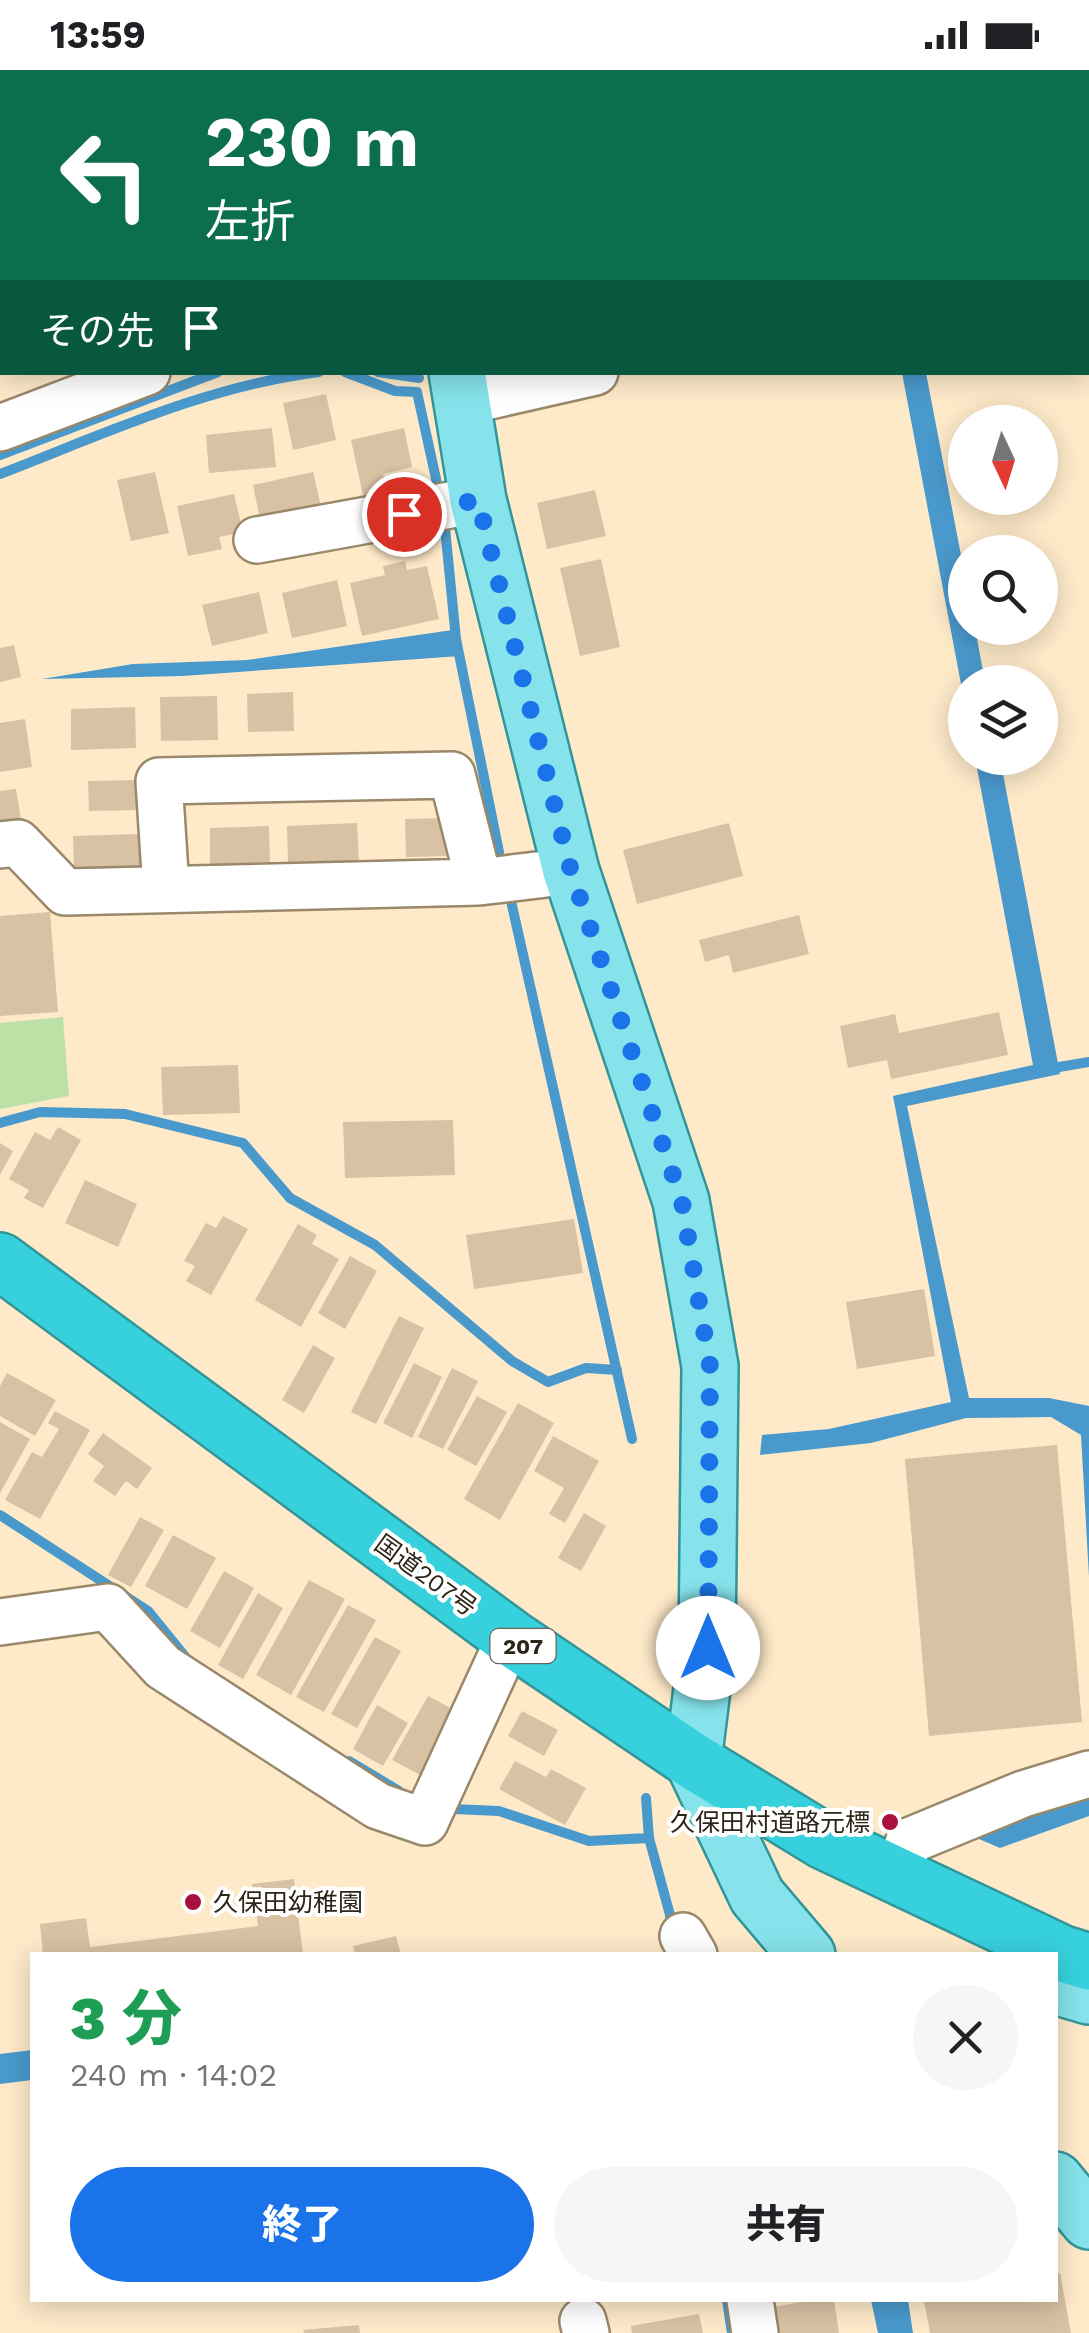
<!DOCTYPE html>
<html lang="ja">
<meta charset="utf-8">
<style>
:root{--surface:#fff;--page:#f6f6f6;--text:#202124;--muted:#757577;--accent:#1a73e8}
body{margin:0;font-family:"Work Sans","Noto Sans JP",sans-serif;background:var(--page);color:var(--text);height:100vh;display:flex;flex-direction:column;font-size:38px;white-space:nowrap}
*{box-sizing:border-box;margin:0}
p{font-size:32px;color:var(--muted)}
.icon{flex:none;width:55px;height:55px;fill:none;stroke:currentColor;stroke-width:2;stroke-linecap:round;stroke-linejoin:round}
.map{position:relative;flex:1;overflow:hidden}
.side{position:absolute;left:30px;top:1882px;width:1028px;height:350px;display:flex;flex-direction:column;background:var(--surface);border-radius:0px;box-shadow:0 5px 25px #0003}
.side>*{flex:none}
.guide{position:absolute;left:0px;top:0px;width:1090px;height:305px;box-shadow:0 5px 25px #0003;background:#0b6e4f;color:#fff;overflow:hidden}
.needle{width:65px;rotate:176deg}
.tools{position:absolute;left:948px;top:335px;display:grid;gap:20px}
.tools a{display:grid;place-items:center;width:110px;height:110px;border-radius:50%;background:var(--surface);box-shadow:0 5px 25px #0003;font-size:50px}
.pin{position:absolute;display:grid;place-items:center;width:85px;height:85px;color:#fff;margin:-42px;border:5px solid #fff;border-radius:50%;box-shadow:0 2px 10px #0007}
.me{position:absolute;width:110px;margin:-55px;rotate:0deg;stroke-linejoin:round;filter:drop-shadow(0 0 8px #0008)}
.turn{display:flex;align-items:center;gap:35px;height:210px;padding:0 40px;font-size:45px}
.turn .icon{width:130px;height:130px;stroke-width:2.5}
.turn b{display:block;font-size:70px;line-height:85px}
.then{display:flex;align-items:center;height:95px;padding:0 40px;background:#0003;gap:20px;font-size:38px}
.round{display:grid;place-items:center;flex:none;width:105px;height:105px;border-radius:52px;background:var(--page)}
.head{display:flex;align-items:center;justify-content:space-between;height:170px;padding:0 40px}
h1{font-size:60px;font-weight:800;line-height:75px;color:#1e9e55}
.cta{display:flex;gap:20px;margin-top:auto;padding:20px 40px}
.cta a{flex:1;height:115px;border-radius:60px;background:var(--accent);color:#fff;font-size:40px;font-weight:800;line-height:115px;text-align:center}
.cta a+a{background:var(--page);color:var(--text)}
.status{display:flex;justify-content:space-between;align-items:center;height:70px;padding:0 50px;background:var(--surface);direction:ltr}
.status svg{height:28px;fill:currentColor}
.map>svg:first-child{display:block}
.green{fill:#bce1a6}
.water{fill:#4a99cc}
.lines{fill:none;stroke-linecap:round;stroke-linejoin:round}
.stream{stroke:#4a99cc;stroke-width:10}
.building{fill:#d9c1a4}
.minor-casing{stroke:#9a886a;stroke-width:50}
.major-casing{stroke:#329598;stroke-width:60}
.highway-casing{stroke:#329598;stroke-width:60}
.minor{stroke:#fff;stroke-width:45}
.major{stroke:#86e3eb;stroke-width:55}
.highway{stroke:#36d1dd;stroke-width:55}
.route{stroke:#1a73e8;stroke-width:18;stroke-dasharray:0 32.4}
.poi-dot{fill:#a8113f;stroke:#fff;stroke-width:4}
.labels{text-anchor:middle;stroke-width:8;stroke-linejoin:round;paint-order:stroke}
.shield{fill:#fff;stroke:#6b665d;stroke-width:2.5}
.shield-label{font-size:22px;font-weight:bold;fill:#2c2518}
.street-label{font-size:25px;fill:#2c2518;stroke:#fff}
.poi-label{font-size:25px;fill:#2c2518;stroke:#fff;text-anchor:end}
</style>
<div class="status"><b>13:59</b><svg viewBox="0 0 49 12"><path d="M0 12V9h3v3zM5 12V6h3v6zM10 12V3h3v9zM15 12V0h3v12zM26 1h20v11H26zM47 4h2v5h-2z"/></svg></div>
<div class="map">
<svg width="1089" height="2263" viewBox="0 0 1089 2263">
<rect width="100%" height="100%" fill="#feeac9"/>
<path class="green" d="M63 947 69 1026 0 1039V953Z"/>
<path class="water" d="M902 303H926L965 506V558H975L985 612H965V635Z
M459 559 460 586 183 606 42 609 133 594 247 590Z
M975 688H1000L1060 1004 907 1036 969 1328H1049L1089 1336V1507L1081 1365 1051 1347 966 1348 871 1373 760 1385 762 1365 829 1359 951 1332 893 1026 1033 995Z
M1089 1725V1746L1000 1778 979 1769 983 1762Z
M32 1980V2010L0 2014V1984Z
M871 2230H908L913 2263H878Z"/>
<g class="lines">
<path class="stream" d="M1088 158 1089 157
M345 302 395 321 417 322 440 427
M378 302 419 308
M0 385 218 302
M0 404C104 364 207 316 319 302
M444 448 456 569 499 782
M511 831 632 1369
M1059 997 1089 992
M0 1053 40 1042 125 1044 243 1073 290 1128 375 1175 512 1291 548 1312 586 1298 617 1300
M0 1445 148 1541 187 1589
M349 1691 399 1721
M646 1728 649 1768 670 1845V1859
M453 1739 499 1741 589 1771 649 1768
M727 2230 732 2263"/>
</g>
<path class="building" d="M326 324 336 370 293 380 283 333Z
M272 358 276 397 209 403 206 365Z
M404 358 412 397 383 404 388 425 364 430 351 370Z
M155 402 169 463 131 471 117 410Z
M313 402 323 445 262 459 253 415Z
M595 420 606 466 547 479 537 433Z
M234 424 243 462 219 467 222 479 188 486 177 436Z
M601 489 620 577 580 586 560 498Z
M405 491 407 500 427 496 439 549 362 566 350 513 385 505 383 496Z
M337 510 347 556 292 568 282 523Z
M259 522 268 563 212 576 202 535Z
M14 575 21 607 0 612V578Z
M293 622 294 661 248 662 247 624Z
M217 626 218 670 161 671 160 627Z
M135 637 136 678 71 680V639Z
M25 649 32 697 0 702V653Z
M140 710 141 740 89 741 88 711Z
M16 719 23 761 0 764V721Z
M447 748 449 786 406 787 405 749Z
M357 753 359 793 288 795 287 756Z
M729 753 743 806 637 834 623 780Z
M269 756 270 797 210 798V758Z
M138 764 140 797 74 799 73 766Z
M50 842 58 942 0 946V846Z
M799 845 809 884 733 903 729 885 705 892 699 870Z
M999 942 1008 985 891 1009 887 990 848 998 840 956 895 944 899 963Z
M238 995 240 1043 163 1045 161 997Z
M453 1050 455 1105 345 1108 343 1052Z
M58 1057 81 1070 43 1138 24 1128 29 1120 9 1109 35 1062 50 1070Z
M0 1073 13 1081 0 1105Z
M85 1110 137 1134 118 1177 65 1153Z
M223 1146 248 1159 211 1225 186 1211 195 1196 184 1191 206 1153 216 1158Z
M574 1149 583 1203 474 1219 466 1165Z
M298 1154 317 1165 312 1174 339 1189 301 1257 255 1230Z
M350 1186 377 1201 345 1259 318 1243Z
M924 1219 935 1286 857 1299 846 1232Z
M399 1246 424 1258 376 1354 351 1342Z
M313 1275 335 1288 304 1343 282 1330Z
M414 1293 442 1307 412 1368 383 1353Z
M452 1298 478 1311 443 1379 418 1367Z
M7 1303 56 1330 35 1366 0 1346V1316Z
M477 1326 507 1342 476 1396 447 1380Z
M518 1333 554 1353 500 1450 464 1429Z
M55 1341 90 1360 40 1449 5 1430 32 1382 42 1387 59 1359 48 1353Z
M0 1352 30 1369 0 1423Z
M103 1363 152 1398 137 1419 126 1411 115 1426 93 1411 104 1396 88 1384Z
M553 1366 599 1391 565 1453 549 1444 564 1418 534 1401Z
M1057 1375 1082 1652 929 1666 905 1389Z
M584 1443 606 1456 581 1501 558 1488Z
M140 1447 164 1460 131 1517 108 1505Z
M173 1465 216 1488 187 1539 145 1516Z
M224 1501 254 1518 220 1578 190 1561Z
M309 1510 345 1529 291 1625 256 1605Z
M258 1523 283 1538 243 1609 218 1595Z
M348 1535 376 1550 324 1642 296 1627Z
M375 1567 401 1581 357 1658 331 1644Z
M428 1626 460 1643 424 1707 392 1690Z
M377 1635 408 1653 383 1696 353 1679Z
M522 1641 558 1660 544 1686 508 1666Z
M515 1691 546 1707 551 1699 586 1718 565 1755 499 1719Z
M294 1809 303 1885H43L40 1854 86 1848 90 1877 258 1856 252 1814Z
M396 1866 401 1885H355L353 1876Z
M1060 2203 1071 2263H930L924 2230H1055V2204Z
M812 2230H834L839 2263H778L774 2237Z
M699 2244 703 2263H632L631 2256Z
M359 2255 360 2263H304L303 2260Z"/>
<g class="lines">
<g class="minor-casing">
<path id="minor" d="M1088 190H1089
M463 332 595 302
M0 358 147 302
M257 470 478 430
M0 775 18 773 65 822 479 812 571 801
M166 819 159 711 452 705 479 812
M0 1552 108 1537 163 1597 378 1736 425 1752 510 1567
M897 1805 909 1771 1023 1724 1089 1704
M683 1866 694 1885
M750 2230 755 2263
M583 2251 586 2263"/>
</g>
<g class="major-casing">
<path id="major" d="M397 0V2
M457 302 478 430 571 801 681 1131 710 1296 707 1579 693 1691 757 1826 807 1885
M1055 1916 1089 1926
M1055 2110 1089 2151"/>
</g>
<g class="highway-casing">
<path id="highway" d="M0 1191 510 1567 693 1691 824 1771 1063 1884 1089 1892"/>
</g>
<use href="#minor" class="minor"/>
<use href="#major" class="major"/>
<use href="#highway" class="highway"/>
</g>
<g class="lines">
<path class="route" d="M404 444 478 430 571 801 682 1132 710 1296 708 1578"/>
</g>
<g class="poi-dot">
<circle cx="890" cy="1752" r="10"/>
<circle cx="193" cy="1832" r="10"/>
</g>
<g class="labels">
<rect class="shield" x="490.5" y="1559" width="65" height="34" rx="8"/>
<g class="shield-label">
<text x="523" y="1584">207</text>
</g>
<g class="street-label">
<text transform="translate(426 1505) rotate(36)" y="9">国道207号</text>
</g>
<g class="poi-label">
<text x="870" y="1761">久保田村道路元標</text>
<text x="213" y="1841" text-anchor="start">久保田幼稚園</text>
</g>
</g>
</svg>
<div class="tools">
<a><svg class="needle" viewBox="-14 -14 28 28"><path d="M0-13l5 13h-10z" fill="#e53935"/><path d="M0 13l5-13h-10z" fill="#757577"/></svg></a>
<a><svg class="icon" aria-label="search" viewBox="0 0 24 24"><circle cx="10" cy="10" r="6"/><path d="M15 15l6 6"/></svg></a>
<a><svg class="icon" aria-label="layers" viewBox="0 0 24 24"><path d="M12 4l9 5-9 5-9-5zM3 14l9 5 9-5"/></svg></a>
</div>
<div class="pin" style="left:404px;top:444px;background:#d93025"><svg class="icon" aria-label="arrive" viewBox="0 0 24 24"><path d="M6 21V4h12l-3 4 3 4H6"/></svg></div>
<svg class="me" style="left:708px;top:1578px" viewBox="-20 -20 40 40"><circle r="19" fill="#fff"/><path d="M0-13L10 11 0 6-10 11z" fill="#1a73e8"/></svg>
<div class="guide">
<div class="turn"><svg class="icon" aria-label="left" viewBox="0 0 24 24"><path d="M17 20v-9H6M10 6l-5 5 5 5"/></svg><div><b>230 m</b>左折</div></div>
<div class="then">その先<svg class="icon" aria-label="arrive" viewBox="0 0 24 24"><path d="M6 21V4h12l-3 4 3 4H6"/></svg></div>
</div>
<section class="side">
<div class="head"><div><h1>3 分</h1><p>240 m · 14:02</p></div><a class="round"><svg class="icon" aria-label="close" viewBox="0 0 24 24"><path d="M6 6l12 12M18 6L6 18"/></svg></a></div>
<div class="cta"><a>終了</a><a>共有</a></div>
</section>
</div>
